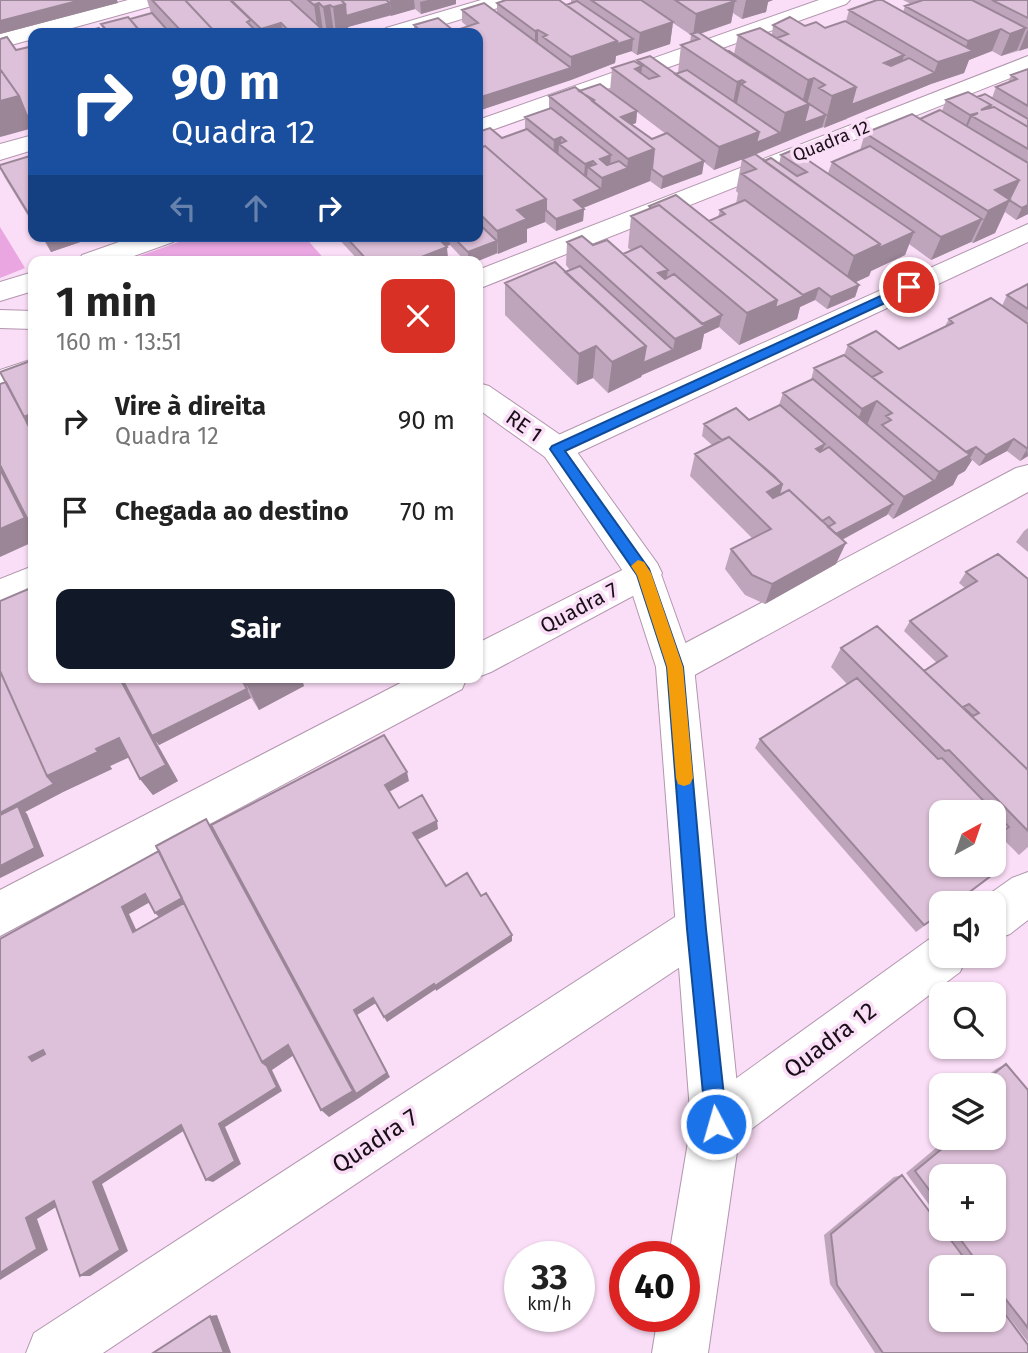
<!DOCTYPE html>
<html lang="pt">
<meta charset="utf-8">
<style>
:root{--surface:#fff;--page:#f6f6f6;--text:#222;--muted:#767676;--accent:#111827}
body{margin:0;font-family:"Fira Sans",sans-serif;background:var(--page);color:var(--text);height:100vh;display:flex;flex-direction:column;font-size:26px;white-space:nowrap}
*{box-sizing:border-box;margin:0}
p{font-size:23px;color:var(--muted)}
.icon{flex:none;width:38px;height:38px;fill:none;stroke:currentColor;stroke-width:2;stroke-linecap:round;stroke-linejoin:round}
.map{position:relative;flex:1;overflow:hidden}
.panel{position:absolute;left:28px;top:256px;width:455px;height:427px;display:flex;flex-direction:column;background:var(--surface);border-radius:14px;box-shadow:0 2px 5px #0004}
.panel>*{flex:none}
.top-card{position:absolute;left:28px;top:28px;width:455px;height:214px;border-radius:14px;box-shadow:0 2px 5px #0004;background:#1a4fa0;color:#fff;overflow:hidden}
.needle{width:46px;rotate:40deg}
.tools{position:absolute;left:929px;top:800px;display:grid;gap:14px}
.tools a{display:grid;place-items:center;width:77px;height:77px;border-radius:14px;background:var(--surface);box-shadow:0 2px 5px #0004;font-size:35px}
.speed{position:absolute;left:504px;top:1241px;display:flex;gap:14px;font-size:35px;font-weight:700;text-align:center}
.speed>*{display:grid;place-content:center;width:91px;height:91px;border-radius:50%;background:var(--surface);box-shadow:0 2px 5px #0004;line-height:1}
.speed small{font-size:18px;font-weight:400}
.speed .limit{border:10px solid #d22;background:#fff;color:#111}
.pin{position:absolute;display:grid;place-items:center;width:60px;height:60px;color:#fff;margin:-30px;border:4px solid #fff;border-radius:50%;box-shadow:0 2px 7px #0007}
.me{position:absolute;width:77px;margin:-38px;rotate:354deg;stroke-linejoin:round;filter:drop-shadow(0 0 5px #0008)}
.turn{display:flex;align-items:center;gap:24px;height:147px;padding:0 28px;font-size:32px}
.turn .icon{width:91px;height:91px;stroke-width:2.5}
.turn b{display:block;font-size:49px;line-height:60px}
.lanes{display:flex;align-items:center;height:66px;padding:0 28px;background:#0003;justify-content:center;gap:35px;direction:ltr}
.lanes .off{opacity:.35}
.round{display:grid;place-items:center;flex:none;width:74px;height:74px;border-radius:14px;background:var(--page)}
.headline{display:flex;align-items:center;justify-content:space-between;height:119px;padding:0 28px}
h1{font-size:42px;font-weight:700;line-height:52px}
.cta{display:flex;gap:14px;margin-top:auto;padding:14px 28px}
.cta a{flex:1;height:80px;border-radius:14px;background:var(--accent);color:#fff;font-size:28px;font-weight:700;line-height:80px;text-align:center}
ul{padding:0;list-style:none}
li{display:flex;align-items:center;gap:21px;height:91px;padding:0 28px}
li div{flex:1}
li b{display:block;font-size:26px}
li em{font-style:normal}
.map>svg:first-child{display:block}
.green{fill:#e9a6e1}
.lines{fill:none;stroke-linecap:round;stroke-linejoin:round}
.minor-casing{stroke:#b296ae;stroke-width:2}
.tertiary-casing{stroke:#b296ae;stroke-width:2}
.minor{fill:#fff;fill-rule:evenodd}
.tertiary{fill:#fff;fill-rule:evenodd}
.wall{fill:#bea5bb;fill-rule:evenodd}
.shaded-wall{fill:#9b8698}
.building{fill:#ddc0d9;stroke:#9b8698;stroke-width:2;fill-rule:evenodd}
.route{fill:#1a73e8;stroke:#114b97;stroke-width:2}
.slow{fill:#f59e0b}
.labels{text-anchor:middle;stroke-width:7;stroke-linejoin:round;paint-order:stroke}
.far-street-label{font-size:18px;fill:#190f17;stroke:#faddf6}
.street-label{font-size:21px;fill:#190f17;stroke:#faddf6}
.near-street-label{font-size:24px;fill:#190f17;stroke:#faddf6}
</style>
<div class="map">
<svg width="1028" height="1353" viewBox="0 0 1028 1353">
<rect width="100%" height="100%" fill="#faddf6"/>
<path class="green" d="M0 227 25 268 0 278Z
M196 236H304L326 261H125Z"/>
<g class="lines">
<g class="minor-casing">
<path id="minor" d="M128 0H163L159 4 54 33H33V39L0 48V34Z
M481 0H515L511 4 416 33H383L386 28Z
M819 0H850L846 4 478 135V120Z
M1028 56V71L478 289V270Z
M33 135V150L0 160V144Z
M1028 224V242L569 457 557 461 545 457 541 449 545 441Z
M136 236H176L173 242 120 261H78L82 255Z
M33 272V291L0 301V282Z
M33 359V381L0 393V370Z
M1028 465V492L689 678 675 683 661 678 656 667 661 656 1016 468Z
M644 559 657 563 662 573 657 583 491 672 478 677V643Z
M33 566V596L0 610V579Z
M412 677H467L462 689 0 936V890Z
M1028 872V920L1010 934 994 940V903L978 902 1012 878Z
M697 907 713 913 719 929 713 945 103 1353H26L34 1333 681 913Z
M942 934V956H967L960 972 734 1142 716 1149 698 1142 691 1124 698 1106 928 940Z"/>
</g>
<g class="tertiary-casing">
<path id="tertiary" d="M0 310 33 311V329L0 328Z
M478 383 489 386 569 441 657 563 694 667 741 1124 708 1353H652L658 1316H684V1256H669L691 1124 656 667 627 577 545 457 478 409Z"/>
</g>
<use href="#minor" class="minor"/>
<use href="#tertiary" class="tertiary"/>
</g>
<path class="wall" d="M147 0H456V4L421 14 415 9 348 27 349 33H104L101 24 130 19 151 13Z
M571 0H773L768 2 766 12 742 19 733 13 731 23 700 34 727 51 734 54 738 35 772 34 773 25 825 28 846 21 849 10 903 12 905 6 911 4 903 0H1028V48L1001 56 992 51 969 60 964 73 931 84 847 117V119L801 135 714 170 704 162 702 174 661 189 650 181 583 208 584 209 583 221 556 231 545 222 527 229V242L478 261H465L450 245 446 246 448 259 445 261H359L336 236H478V132L502 138 525 130V117L549 109V96L579 91H610L612 68 637 63V60L675 74 678 73 681 45 690 42 691 35 673 23 670 44 637 55 631 51 616 56 615 63 571 80 478 111V33H414V25L454 31 468 27 462 22V10L497 13V3L566 5 571 3ZM637 112 666 134 652 139 632 124 636 123Z
M1028 69V214L1016 220 1005 212 995 233 973 243 971 242 931 260 909 244 905 255 871 271 869 276 856 282 859 285 855 297 827 309 815 300 800 307 797 319 739 345 719 327 704 334 701 349 642 375 641 377 608 393 593 378 577 385 505 315V283L565 272 570 270 566 265 567 242 593 245 623 254 631 250 628 248 631 216 649 209V206L709 221 718 217 720 210 736 204 738 193 736 191 742 159 779 164 781 155 828 173 832 162 860 150 865 133 920 119 942 111 946 100 977 97 992 98 996 87 1008 83 1011 75Z
M33 155V224L5 178 0 168Z
M41 236H98L51 252Z
M1028 284V456L1020 461 1007 451 979 466 970 458 972 460 965 471 958 475 953 485 893 519 888 514 887 515 842 540 836 564 765 604 745 595 725 569 731 549 752 538 690 476 695 454 712 445 702 436 704 424 749 420 779 405 783 393 811 380 814 368 844 355 848 345 899 349 945 326 949 319 1002 306 1007 295Z
M1028 528V552L1016 542 1024 531Z
M966 572 1028 579V847L1019 855 999 835 994 839V812H942L983 883 942 903V913L916 932 755 748 760 739 847 684 831 667 841 648 924 671 937 663 904 631 910 621 965 588 959 583Z
M0 601 33 677H301L304 686 259 710 250 696 251 698 159 745 155 740 178 781 153 795 140 779 129 757 110 766 112 769 63 792 25 812 27 814 44 856 0 878Z
M1006 1064 1028 1090V1342L994 1298V1267H971L1028 1353H875L830 1284 824 1235 894 1177 902 1175 930 1212 933 1210 906 1173 948 1138H994V1085H975L996 1069ZM942 1176 994 1228H942Z"/>
<path class="shaded-wall" d="M81 0H117L118 3 0 34V21Z
M390 0H414L415 9 391 16Z
M428 0H456V4L421 14 420 2Z
M746 0H773L768 2 766 12 742 19Z
M735 1 731 23 693 36 696 14Z
M319 3 323 31H324L325 33H317H318L314 5Z
M390 3 391 15 348 27 349 33H336L333 7 345 4Z
M330 5 334 33H327L323 7Z
M673 22 670 44 637 55 640 33Z
M281 23 283 33H262L261 29Z
M1026 28 1017 50 1001 56 1010 34Z
M1001 29 992 51 969 60 964 73 931 84 824 128 832 96 856 87 934 73 938 62 963 54 968 41Z
M1028 29V48L1019 51Z
M538 30V52L535 53V31Z
M633 39 632 51 616 56 615 63 571 80 478 111V98L571 68V57L617 41Z
M904 55 901 67 880 74 884 63Z
M642 66 640 89 635 69Z
M814 78 807 105 809 104 826 115 822 127 754 155 756 143 780 133 785 113 801 107 808 80Z
M742 80 735 112 731 113 737 82Z
M19 96 33 114V128L4 136 0 128V101Z
M637 111 636 123 620 129 621 117Z
M978 113 972 116 963 137 961 138 970 115Z
M0 128 4 136 0 137Z
M759 132 754 155 714 170 719 147Z
M561 137V146L559 144 558 161 553 163 554 140Z
M654 149 650 181 573 212 574 200 601 189 602 178 600 159 611 155 609 175 627 168 628 159Z
M593 161 592 171 588 167 586 186 583 188 585 164Z
M704 161 702 174 661 189 663 177Z
M1019 180 995 233 973 243 988 211 995 190Z
M546 199 545 222 527 229V242L498 254 497 231 517 210Z
M1028 205V214L1016 220 1022 208Z
M584 209 583 221 556 231V219Z
M982 219 971 242 931 260 941 237Z
M914 232 905 255 871 271 869 276 843 288 854 256 880 244Z
M57 236H98L51 252 45 240Z
M440 236H449L450 245 438 249 437 237Z
M497 241V253L478 261H468V252Z
M447 247 448 259 445 261H411Z
M668 270 666 282 658 273Z
M859 285 855 297 827 309 831 297Z
M819 288 815 300 800 307 797 319 739 345 747 313 777 300Z
M722 315 719 327 704 334 701 349 642 375 641 377 608 393 612 362 646 346 673 350 675 339 693 328Z
M596 346 593 378 577 385 579 354Z
M877 401 864 432 850 439 862 409Z
M33 413V432L24 417Z
M1014 439 1007 451 979 466 986 455Z
M825 444 820 455 816 449Z
M976 447 970 458 972 460 965 471 958 475 953 485 893 519 904 497 934 481 939 472 964 454Z
M1027 449 1028 456 1020 461Z
M0 463 33 529V542L0 557Z
M782 484 775 505 767 492Z
M893 504 887 515 825 549 830 538Z
M846 543 836 564 765 604 772 584Z
M119 677 247 689 251 698 159 745 155 740 178 781 153 795 140 779Z
M262 677H301L304 686 259 710 247 685Z
M119 738 132 756 110 766 112 769 63 792 25 812 27 814 44 856 0 878V810L47 776Z
M407 772 409 781 387 793 385 785Z
M206 819 217 835 354 1010 373 998 376 1003 357 1015 390 1077 359 1098 329 1117 321 1110Z
M437 821 438 829 415 841 413 833Z
M145 894 152 901 129 914 140 938 133 932 122 907Z
M184 897 288 1045 297 1053 272 1070 282 1091 225 1127 241 1164 213 1182 206 1180 219 1124 262 1062 162 920 155 913Z
M512 935V941L436 991 435 986Z
M434 984 436 989 387 1022 384 1017Z
M43 1050 52 1054 32 1061 29 1057Z
M181 1125 188 1128 102 1184 128 1251 90 1276H80L93 1182Z
M54 1201 64 1202 37 1219 48 1250 0 1280V1273L26 1218Z
M217 1315 231 1353H224L210 1316Z"/>
<path class="building" d="M0 0H81L0 21Z
M152 0H185L216 33H183Z
M185 0H230L251 20 247 22 258 33H216Z
M231 0H290L324 31 317 33H291L281 23 261 29Z
M308 0H341L345 4 333 7 330 5 323 7 319 3 314 5Z
M341 0H386L390 3 346 16 345 4Z
M506 0H559L617 41 571 57 543 37 547 35 538 30 535 31 497 3Z
M591 0H641L673 22 640 33Z
M675 0H733L735 1 696 14Z
M877 0H882L973 51 938 62 849 10Z
M923 0H972L1026 28 1010 34 1001 29 968 41 905 6Z
M992 0H1028V18Z
M577 1 633 39 617 44V41L566 5Z
M484 3 571 68 478 98V33H423L414 25 438 18 454 31 478 23 462 10Z
M152 13 170 33H141L130 19Z
M128 17 140 31 134 33H109L101 24Z
M790 17 805 26 816 22 825 28 845 21 904 55 884 63 891 66 909 58 935 73 851 105 856 87 777 38 788 34 773 25Z
M99 28 103 33H81Z
M760 28 856 87 832 96 819 88 825 85 814 78 808 80 738 35Z
M698 32 809 104 785 113 741 84 745 82 742 80 737 82 681 45 699 39 691 34Z
M7 37 16 50 33 46V114L27 116 19 96 0 69V39Z
M727 51H729L826 115 804 123 809 104Z
M650 56 759 132 719 147 612 68 634 61 642 66 635 69 649 79 659 76 637 60Z
M0 69 19 96 0 101Z
M1028 69V106L996 87 1017 79 1011 75Z
M687 70 780 133 756 143 759 132 675 74Z
M600 84 637 111 621 117 652 139 667 133 704 161 663 177 652 169 654 149 592 101 594 100 579 91Z
M575 87 654 149 628 159 549 96Z
M968 92 991 105 981 110 994 107 1028 127V149L972 116 978 113 970 115 946 100Z
M985 94 1028 119V127L994 107 990 108 991 105 977 97Z
M551 108 611 155 600 159 607 165 619 161 628 168 602 178 588 167 596 164 593 161 585 164 559 144 566 141 561 137 554 140 525 117Z
M940 110 1028 163V205L1022 208 1009 200 1019 180 920 119Z
M912 114 1019 180 995 190 1010 200 988 211 865 133Z
M490 128 502 138 527 129 601 189 574 200 584 209 556 219 546 210V199L485 146 478 149V132Z
M485 146 546 199 517 210 527 219 497 231 478 212V149Z
M870 146 982 219 941 237 832 162Z
M793 150 914 232 879 248 880 244 764 161 771 158 797 176 807 172 781 155Z
M755 154 880 244 854 256 742 174 756 169 742 159Z
M33 155V221L0 167V165Z
M676 195 804 296 775 308 777 300 659 205 651 208 649 206Z
M745 200 859 285 831 297 819 288 803 295 709 221 725 214 720 210Z
M659 205 777 300 747 313 631 216Z
M478 223 497 241 468 252 452 236H478Z
M43 236H57L45 240Z
M345 236H440L437 237 447 247 411 261H368Z
M582 236 593 245 607 240 705 326 675 339 567 242Z
M641 246 668 270 658 273 665 279 674 274 722 315 702 324 623 254Z
M555 262 646 346 612 362 596 346 579 354 505 283Z
M580 266 673 350 643 363 646 346 565 272Z
M1028 284V309L1007 295Z
M991 298 1028 324V449L1014 439 986 455 976 447 966 452 872 377 882 372 848 345 876 331 899 349 953 323 949 319Z
M844 355 970 455 939 472 882 425 891 420 886 416 892 413 877 401 862 409 814 368Z
M33 360V413L24 417 0 372Z
M813 379 934 481 904 497 783 393Z
M6 382 33 434V530L0 465V384Z
M780 405 825 444 816 449 820 452 829 447 893 504 836 534 828 527 835 523 829 517 822 521 789 490 780 495 779 494 782 484 774 476 729 437 722 440 704 424 736 408 749 420Z
M33 420V434L27 423Z
M729 437 782 484 767 492 773 498 789 490 846 543 772 584 752 575 731 549 771 529 695 454Z
M0 469 25 518 0 529Z
M998 554 1028 579V770L924 671 947 656 910 621 977 581 966 572ZM969 704 979 713 973 716 963 707Z
M33 587V677H119L166 765 140 779 119 738 96 749 98 752 47 776 0 671V601Z
M877 626 1028 770V831L949 750 945 751 841 648Z
M0 671 47 776 54 784 0 813Z
M121 677H240L247 689 152 736Z
M243 677H262L247 685Z
M857 678 938 759 942 758 1009 827 994 837V812H942V864H982L992 875 955 903H942V913L924 925 760 739Z
M384 735 407 772 385 785 399 808 422 795 437 821 413 833 446 886 467 873 481 896 486 893 512 935 435 986 434 984 384 1017 373 998 354 1010 387 1073 356 1094 211 825Z
M18 806 35 848 0 866V815Z
M206 819 353 1091 321 1110 288 1045 262 1062 156 846Z
M159 851 182 898 155 913 145 894 122 907 133 932 184 903 262 1062 267 1066 277 1087 219 1124 235 1161 206 1180 181 1125 93 1182 120 1250 80 1276 54 1201 26 1218 37 1249 0 1273V939ZM43 1050 45 1054 32 1061 29 1057Z
M1006 1064 1028 1090V1328L994 1284V1267H981L952 1228H994V1176H942V1207L915 1171 955 1138H994V1085H980Z
M902 1175 971 1267H942V1320H994V1299L1028 1345V1353H883L837 1285 831 1234Z
M210 1316 224 1353H153Z"/>
<path class="route" d="M909 283 913 284V290L565 451 649 569 683 667 706 929 727 1124 724 1132 716 1135 709 1132 706 1124 687 929 667 667 637 575 550 449 552 446Z"/>
<path class="slow" d="M638 560 644 562 651 573 683 667 693 778 690 784 684 786 678 784 676 778 667 667 637 575 631 566Z"/>
<g class="labels">
<g class="far-street-label">
<text transform="translate(831 141) rotate(-22)" y="6">Quadra 12</text>
</g>
<g class="street-label">
<text transform="translate(524 426) rotate(35)" y="7">RE 1</text>
<text transform="translate(579 608) rotate(-28)" y="7">Quadra 7</text>
</g>
<g class="near-street-label">
<text transform="translate(830 1040) rotate(-37)" y="8">Quadra 12</text>
<text transform="translate(375 1141) rotate(-33)" y="8">Quadra 7</text>
</g>
</g>
</svg>
<div class="tools">
<a><svg class="needle" viewBox="-14 -14 28 28"><path d="M0-13l5 13h-10z" fill="#e53935"/><path d="M0 13l5-13h-10z" fill="#767676"/></svg></a>
<a><svg class="icon" aria-label="sound" viewBox="0 0 24 24"><path d="M4 9h4l5-4v14l-5-4H4zM17 9q2 3 0 6"/></svg></a>
<a><svg class="icon" aria-label="search" viewBox="0 0 24 24"><circle cx="10" cy="10" r="6"/><path d="M15 15l6 6"/></svg></a>
<a><svg class="icon" aria-label="layers" viewBox="0 0 24 24"><path d="M12 4l9 5-9 5-9-5zM3 14l9 5 9-5"/></svg></a>
<a>+</a>
<a>−</a>
</div>
<div class="speed"><div>33<small>km/h</small></div><div class="limit">40</div></div>
<div class="pin" style="left:909px;top:287px;background:#d93025"><svg class="icon" aria-label="arrive" viewBox="0 0 24 24"><path d="M6 21V4h12l-3 4 3 4H6"/></svg></div>
<svg class="me" style="left:716px;top:1124px" viewBox="-20 -20 40 40"><circle r="17" fill="#1a73e8" stroke="#fff" stroke-width="3"/><path d="M0-11L8 9 0 5-8 9z" fill="#fff"/></svg>
<div class="top-card">
<div class="turn"><svg class="icon" aria-label="right" viewBox="0 0 24 24"><path d="M7 20v-9h11M14 6l5 5-5 5"/></svg><div><b>90 m</b>Quadra 12</div></div>
<div class="lanes"><svg class="icon off" aria-label="left" viewBox="0 0 24 24"><path d="M17 20v-9H6M10 6l-5 5 5 5"/></svg><svg class="icon off" aria-label="ahead" viewBox="0 0 24 24"><path d="M12 20V5M6 11l6-6 6 6"/></svg><svg class="icon" aria-label="right" viewBox="0 0 24 24"><path d="M7 20v-9h11M14 6l5 5-5 5"/></svg></div>
</div>
<section class="panel">
<div class="headline"><div><h1>1 min</h1><p>160 m · 13:51</p></div><a class="round" style="background:#d93025;color:#fff"><svg class="icon" aria-label="close" viewBox="0 0 24 24"><path d="M6 6l12 12M18 6L6 18"/></svg></a></div>
<ul>
<li><svg class="icon" aria-label="right" viewBox="0 0 24 24"><path d="M7 20v-9h11M14 6l5 5-5 5"/></svg><div><b>Vire à direita</b><p>Quadra 12</p></div><em>90 m</em></li>
<li><svg class="icon" aria-label="arrive" viewBox="0 0 24 24"><path d="M6 21V4h12l-3 4 3 4H6"/></svg><div><b>Chegada ao destino</b></div><em>70 m</em></li>
</ul>
<div class="cta"><a>Sair</a></div>
</section>
</div>
